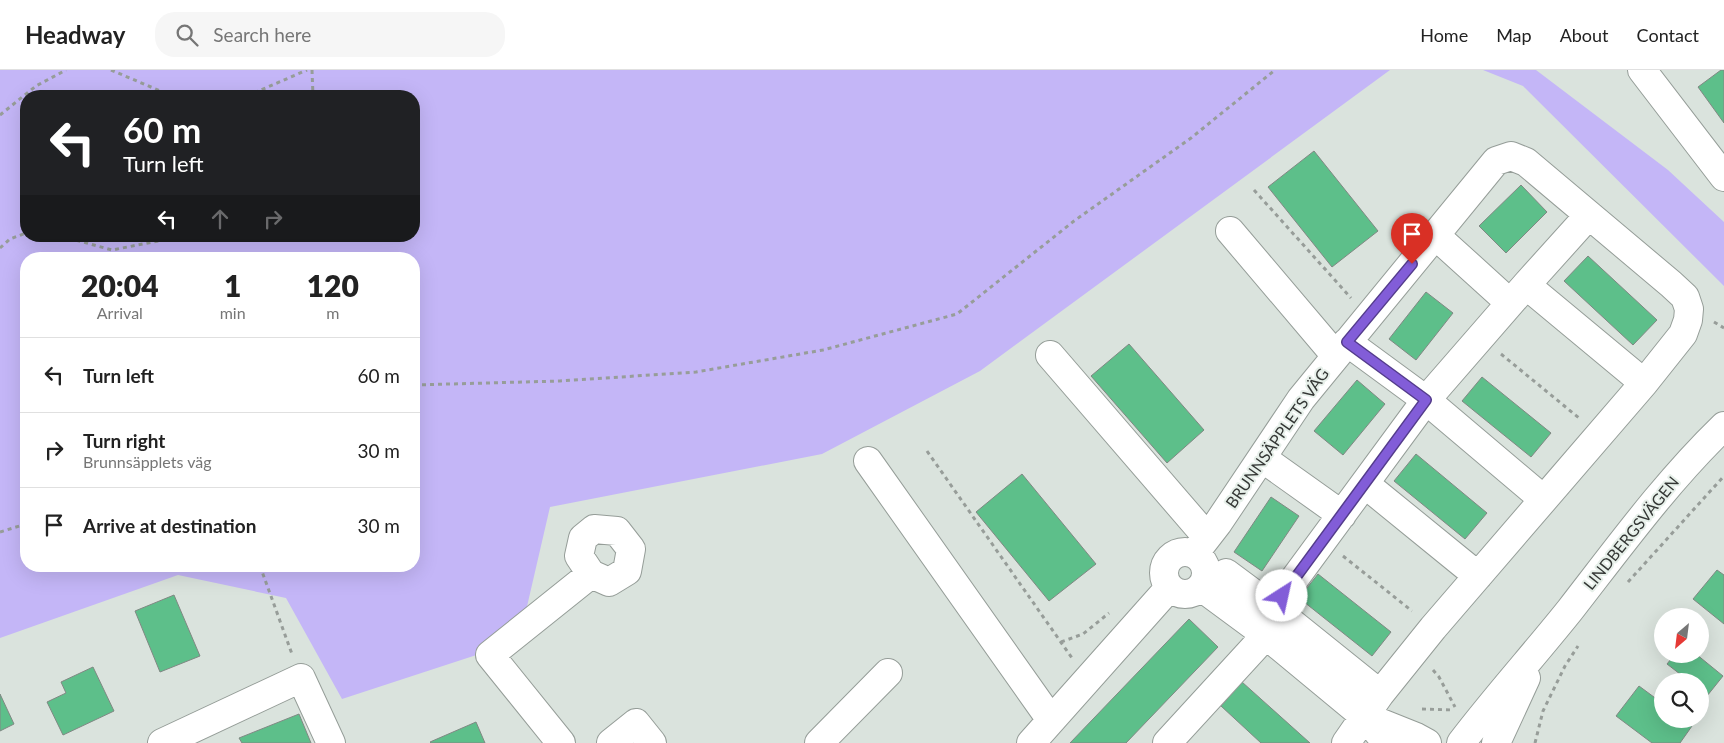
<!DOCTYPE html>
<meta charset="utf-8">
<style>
:root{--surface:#fff;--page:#f6f6f6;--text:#222;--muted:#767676;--line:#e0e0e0}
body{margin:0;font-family:Lato,sans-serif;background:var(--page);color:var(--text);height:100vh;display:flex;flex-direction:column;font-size:19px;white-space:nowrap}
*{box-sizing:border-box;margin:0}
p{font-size:16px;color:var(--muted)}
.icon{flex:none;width:28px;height:28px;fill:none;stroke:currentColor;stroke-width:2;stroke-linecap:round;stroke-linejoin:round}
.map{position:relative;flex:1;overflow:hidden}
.drawer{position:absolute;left:20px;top:182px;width:400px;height:320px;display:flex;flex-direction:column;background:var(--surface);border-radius:20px;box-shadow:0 5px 20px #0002}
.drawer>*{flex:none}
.top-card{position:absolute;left:20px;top:20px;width:400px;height:152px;border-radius:20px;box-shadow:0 5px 20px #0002;background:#202124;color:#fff;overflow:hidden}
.needle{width:32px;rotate:208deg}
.buttons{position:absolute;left:1654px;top:538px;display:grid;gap:10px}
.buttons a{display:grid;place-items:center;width:55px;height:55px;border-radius:50%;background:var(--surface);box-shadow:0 5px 20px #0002;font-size:25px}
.pin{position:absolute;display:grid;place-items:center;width:42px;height:42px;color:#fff;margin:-51px -21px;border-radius:50% 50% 50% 0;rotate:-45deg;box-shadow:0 0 5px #0007}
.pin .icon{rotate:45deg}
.me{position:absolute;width:55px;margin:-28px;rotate:35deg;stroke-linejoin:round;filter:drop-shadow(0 0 4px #0008)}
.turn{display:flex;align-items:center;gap:18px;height:105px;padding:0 20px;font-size:22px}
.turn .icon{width:65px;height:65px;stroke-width:2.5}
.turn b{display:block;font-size:35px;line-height:42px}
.lanes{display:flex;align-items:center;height:48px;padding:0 20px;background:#0003;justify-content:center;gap:25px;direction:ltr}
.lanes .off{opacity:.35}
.eta{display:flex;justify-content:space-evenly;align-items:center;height:85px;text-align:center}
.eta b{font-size:30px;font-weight:800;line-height:35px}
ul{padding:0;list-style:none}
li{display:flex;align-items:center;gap:15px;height:75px;padding:0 20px;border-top:1px solid var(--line)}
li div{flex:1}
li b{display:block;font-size:19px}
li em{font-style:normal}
header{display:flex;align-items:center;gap:30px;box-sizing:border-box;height:70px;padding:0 25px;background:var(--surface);border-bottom:1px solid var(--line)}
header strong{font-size:24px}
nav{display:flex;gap:28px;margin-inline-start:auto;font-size:18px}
.search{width:350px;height:45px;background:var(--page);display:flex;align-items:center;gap:12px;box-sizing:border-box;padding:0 18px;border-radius:20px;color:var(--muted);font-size:19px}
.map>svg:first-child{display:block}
.green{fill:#c4b6f7;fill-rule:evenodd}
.building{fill:#5dbf8a;stroke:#808883}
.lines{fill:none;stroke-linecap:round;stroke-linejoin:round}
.minor-casing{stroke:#959d98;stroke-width:30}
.path{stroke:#979d99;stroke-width:3;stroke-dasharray:4 4;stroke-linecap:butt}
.minor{stroke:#fff;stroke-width:28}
.route-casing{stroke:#543c8c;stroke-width:12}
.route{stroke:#825dd8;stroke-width:9}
.labels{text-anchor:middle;stroke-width:4;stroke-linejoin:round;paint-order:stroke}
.street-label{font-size:16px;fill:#343735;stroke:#e7f0ea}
</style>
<header>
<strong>Headway</strong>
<div class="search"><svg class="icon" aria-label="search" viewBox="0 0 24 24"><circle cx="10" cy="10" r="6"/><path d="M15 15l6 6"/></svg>Search here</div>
<nav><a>Home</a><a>Map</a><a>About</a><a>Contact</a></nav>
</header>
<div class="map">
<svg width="1724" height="673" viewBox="0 0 1724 673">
<rect width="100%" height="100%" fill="#dae3dd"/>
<path class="green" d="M0 0H1390L980 301 822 384 550 437 519 571 342 629 286 528 178 505 0 568ZM26 26H414V166H26ZM26 189H414V496H26Z
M1483 0H1536L1668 100 1724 152V216L1523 16Z"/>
<path class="building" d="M1721 0H1724V53L1698 17Z
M1314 81 1378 161 1332 197 1268 117Z
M1521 115 1547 142 1506 183 1479 156Z
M1588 186 1657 250 1633 275 1564 211Z
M1426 222 1453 243 1416 290 1389 269Z
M1129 274 1204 360 1167 393 1091 306Z
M1482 307 1551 363 1531 387 1462 331Z
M1357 310 1385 334 1343 385 1314 361Z
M1416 384 1487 443 1465 469 1394 411Z
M1022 404 1096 494 1049 531 976 442Z
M1271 427 1299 446 1262 501 1234 482Z
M1717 500 1724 505V554L1693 529Z
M1318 504 1391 562 1372 586 1299 528Z
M174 525 200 586 160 602 135 541Z
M1189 549 1218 577 1126 673H1070Z
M1675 584H1696L1723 606 1707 626 1700 620V611H1689L1667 594Z
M93 597 114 641 63 665 47 632 66 623 61 612Z
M1242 612 1310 673H1261L1221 636Z
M1639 616 1662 633V649H1683L1692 656 1680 673H1652L1616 646Z
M0 624 14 654 0 661Z
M299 644 311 673H242L239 668Z
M476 652 485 673H431L430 672Z"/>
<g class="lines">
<g class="minor-casing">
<path id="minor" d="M1642 0 1724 107
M1230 161 1336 286
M1435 165 1510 233
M1526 215 1644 313
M1347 272 1426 330 1543 429
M1050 285 1207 467
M1262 388 1342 445
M868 391 1051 650
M1365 414 1478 506
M594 459 617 461 631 479 627 501 609 512 591 504 579 486 583 468Z
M1164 503a21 21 0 1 1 42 0a21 21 0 1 1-42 0Z
M1194 484 1218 453 1301 329 1496 91 1511 86 1526 92 1671 214 1685 227 1689 239 1688 250 1683 264 1644 313 1433 558 1380 624 1346 673
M1226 503 1273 538 1380 624
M1201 517 1266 565 1365 647 1387 673
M1273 538 1426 330 1526 215 1589 145
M1366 647 1416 667 1427 673
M162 673 301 608 331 673
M561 673 490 585 591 504
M611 673 636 653 652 673
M819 673 888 603
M1031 673 1169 518
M1167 673 1266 565
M1461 673C1496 627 1534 585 1570 540 1619 477 1666 412 1724 356
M1496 673 1526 608"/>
</g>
<path class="path" d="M111 0 172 26
M312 0 313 26
M247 26 307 0
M0 45 36 16 66 0
M1254 120 1351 228
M61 166 112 180 184 166
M0 178 10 169 26 163
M1714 252 1724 258
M1501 284 1579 348
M414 315 560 311 696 302 823 280 957 244 1074 151 1191 68 1275 0
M927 381 1072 588
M0 462 26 454
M1343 486 1412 541
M260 496 292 584
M1628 512 1724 406
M1061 572 1083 564 1109 543
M1433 600 1439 607 1455 637
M1422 639 1454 640
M1535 673 1543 641 1565 596 1578 576"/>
<use href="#minor" class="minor"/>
</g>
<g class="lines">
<g class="route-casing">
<path id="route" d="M1282 526 1426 330 1347 272 1412 194"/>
</g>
<use href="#route" class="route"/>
</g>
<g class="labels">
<g class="street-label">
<text transform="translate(1277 368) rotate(-55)" y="6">BRUNNSÄPPLETS VÄG</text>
<text transform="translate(1631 463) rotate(-51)" y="6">LINDBERGSVÄGEN</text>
</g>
</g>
</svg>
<div class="buttons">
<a><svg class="needle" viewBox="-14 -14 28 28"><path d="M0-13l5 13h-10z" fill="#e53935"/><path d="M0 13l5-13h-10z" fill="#767676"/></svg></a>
<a><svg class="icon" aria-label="search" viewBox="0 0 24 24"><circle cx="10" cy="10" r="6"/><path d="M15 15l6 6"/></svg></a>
</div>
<div class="pin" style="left:1412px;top:194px;background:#d93025"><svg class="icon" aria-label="arrive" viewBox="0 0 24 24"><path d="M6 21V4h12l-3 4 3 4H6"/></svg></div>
<svg class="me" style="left:1282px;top:526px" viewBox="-20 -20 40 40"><circle r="19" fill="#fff"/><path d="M0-13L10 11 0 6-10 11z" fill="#825dd8"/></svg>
<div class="top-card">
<div class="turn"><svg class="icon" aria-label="left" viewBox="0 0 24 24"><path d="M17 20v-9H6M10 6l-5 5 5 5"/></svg><div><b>60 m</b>Turn left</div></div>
<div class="lanes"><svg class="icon" aria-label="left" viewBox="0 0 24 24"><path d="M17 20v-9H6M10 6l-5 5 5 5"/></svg><svg class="icon off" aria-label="ahead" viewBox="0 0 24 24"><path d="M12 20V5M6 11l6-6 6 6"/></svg><svg class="icon off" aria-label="right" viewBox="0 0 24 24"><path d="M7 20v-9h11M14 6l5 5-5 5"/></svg></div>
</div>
<section class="drawer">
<div class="eta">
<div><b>20:04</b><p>Arrival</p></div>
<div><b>1</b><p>min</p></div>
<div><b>120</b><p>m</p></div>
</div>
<ul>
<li><svg class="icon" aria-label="left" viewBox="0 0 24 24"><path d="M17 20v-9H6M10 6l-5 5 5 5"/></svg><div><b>Turn left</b></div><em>60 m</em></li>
<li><svg class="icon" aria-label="right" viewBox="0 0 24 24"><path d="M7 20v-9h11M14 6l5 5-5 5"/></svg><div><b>Turn right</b><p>Brunnsäpplets väg</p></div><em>30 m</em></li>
<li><svg class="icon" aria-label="arrive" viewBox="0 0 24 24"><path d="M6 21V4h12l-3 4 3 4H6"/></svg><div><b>Arrive at destination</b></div><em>30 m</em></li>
</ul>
</section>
</div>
